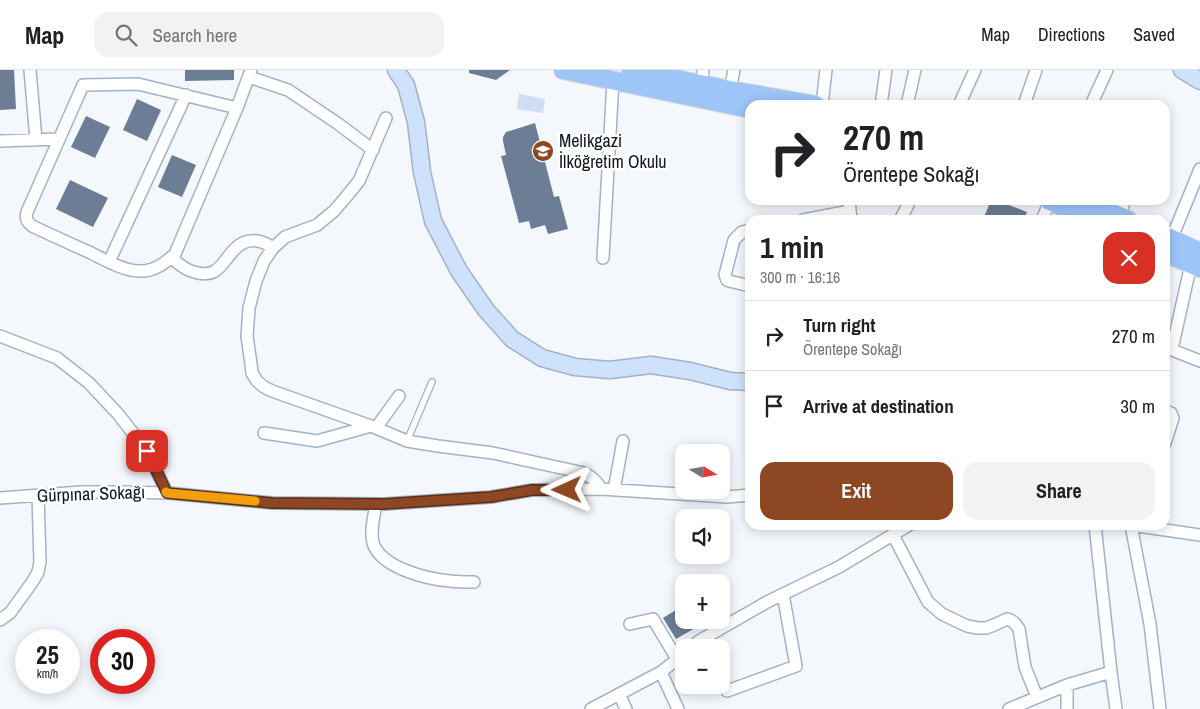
<!DOCTYPE html>
<meta charset="utf-8">
<style>
:root{--surface:#fff;--page:#f2f2f2;--text:#202124;--muted:#757577;--line:#e0e0e0;--accent:#8e4723}
body{margin:0;font-family:"Archivo Narrow",sans-serif;background:var(--page);color:var(--text);height:100vh;display:flex;flex-direction:column;font-size:19px;white-space:nowrap}
*{box-sizing:border-box;margin:0}
p{font-size:16px;color:var(--muted)}
.icon{flex:none;width:28px;height:28px;fill:none;stroke:currentColor;stroke-width:2;stroke-linecap:round;stroke-linejoin:round}
.map{position:relative;flex:1;overflow:hidden}
.side{position:absolute;left:745px;top:145px;width:425px;height:315px;display:flex;flex-direction:column;background:var(--surface);border-radius:15px;box-shadow:0 2px 12px #0003}
.side>*{flex:none}
.guide{position:absolute;left:745px;top:30px;width:425px;height:105px;border-radius:15px;box-shadow:0 2px 12px #0003;background:#fff;color:var(--text);overflow:hidden}
.needle{width:32px;rotate:101deg}
.buttons{position:absolute;left:675px;top:374px;display:grid;gap:10px}
.buttons a{display:grid;place-items:center;width:55px;height:55px;border-radius:10px;background:var(--surface);box-shadow:0 2px 12px #0003;font-size:25px}
.speed{position:absolute;left:15px;top:559px;display:flex;gap:10px;font-size:25px;font-weight:700;text-align:center}
.speed>*{display:grid;place-content:center;width:65px;height:65px;border-radius:50%;background:var(--surface);box-shadow:0 2px 12px #0003;line-height:1}
.speed small{font-size:12px;font-weight:400}
.speed .limit{border:8px solid #d22;background:#fff;color:#111}
.pin{position:absolute;display:grid;place-items:center;width:42px;height:42px;color:#fff;margin:-21px;border-radius:10px;box-shadow:0 2px 8px #0006}
.me{position:absolute;width:55px;margin:-28px;rotate:269deg;stroke-linejoin:round;filter:drop-shadow(0 0 4px #0008)}
.turn{display:flex;align-items:center;gap:18px;height:105px;padding:0 15px;font-size:22px}
.turn .icon{width:65px;height:65px;stroke-width:2.5}
.turn b{display:block;font-size:35px;line-height:42px}
.round{display:grid;place-items:center;flex:none;width:52px;height:52px;border-radius:15px;background:var(--page)}
.overview{display:flex;align-items:center;justify-content:space-between;height:85px;padding:0 15px}
h1{font-size:30px;font-weight:700;line-height:38px}
.cta{display:flex;gap:10px;margin-top:auto;padding:10px 15px}
.cta a{flex:1;height:58px;border-radius:15px;background:var(--accent);color:#fff;font-size:20px;font-weight:700;line-height:58px;text-align:center}
.cta a+a{background:var(--page);color:var(--text)}
ul{padding:0;list-style:none}
li{display:flex;align-items:center;gap:15px;height:70px;padding:0 15px;border-top:1px solid var(--line)}
li div{flex:1}
li b{display:block;font-size:19px}
li em{font-style:normal}
header{display:flex;align-items:center;gap:30px;box-sizing:border-box;height:70px;padding:0 25px;background:var(--surface);border-bottom:1px solid var(--line)}
header strong{font-size:24px}
nav{display:flex;gap:28px;margin-inline-start:auto;font-size:18px}
.search{width:350px;height:45px;background:var(--page);display:flex;align-items:center;gap:12px;box-sizing:border-box;padding:0 18px;border-radius:15px;color:var(--muted);font-size:19px}
.map>svg:first-child{display:block}
.green{fill:#cedef4}
.building{fill:#6c7e96}
.lines{fill:none;stroke-linecap:round;stroke-linejoin:round}
.lane-casing{stroke:#a3b2c5;stroke-width:8}
.street-casing{stroke:#a3b2c5;stroke-width:14}
.secondary-casing{stroke:#a3b2c5;stroke-width:19}
.primary-casing{stroke:#d4d5d6;stroke-width:20}
.lane{stroke:#fff;stroke-width:5.5}
.street{stroke:#fff;stroke-width:11}
.secondary{stroke:#cee2fb;stroke-width:16}
.primary{stroke:#9dc5f8;stroke-width:18}
.route-casing{stroke:#5c2e17;stroke-width:12}
.route{stroke:#8e4723;stroke-width:9}
.slow{stroke:#f59e0b;stroke-width:9}
.labels{text-anchor:middle;stroke-width:5;stroke-linejoin:round;paint-order:stroke}
.poi-label{font-size:18px;fill:#11171d;stroke:#fff;text-anchor:start}
.street-label{font-size:18px;fill:#11171d;stroke:#fff}
</style>
<header>
<strong>Map</strong>
<div class="search"><svg class="icon" aria-label="search" viewBox="0 0 24 24"><circle cx="10" cy="10" r="6"/><path d="M15 15l6 6"/></svg>Search here</div>
<nav><a>Map</a><a>Directions</a><a>Saved</a></nav>
</header>
<div class="map">
<svg width="1200" height="639" viewBox="0 0 1200 639">
<rect width="100%" height="100%" fill="#f4f7fb"/>
<path class="green" d="M519 24 545 29 543 43 517 39Z"/>
<path class="building" d="M0 0H14L16 39 0 40Z
M185 0H234V10L185 11Z
M469 0H510L496 10 469 3Z
M137 29 161 40 147 71 123 60Z
M86 46 110 57 95 88 71 77Z
M535 53 554 127 559 126 568 159 548 164 545 155 531 159 529 151 519 153 501 86 506 85 503 71V67L506 62Z
M172 85 196 95 182 127 158 117Z
M70 110 108 128 93 157 56 139Z
M991 130H996L1027 142 1024 150H992L984 147Z
M684 535V550H709L676 569 663 548Z"/>
<g class="lines">
<g class="lane-casing">
<path id="lane" d="M407 371 432 312"/>
</g>
<g class="street-casing">
<path id="street" d="M30 0 36 70
M249 7 288 20 337 53 373 80
M702 14 703 0
M730 20 734 0
M822 35 826 0
M881 35 886 0
M907 35 915 0
M959 35 975 0
M1024 35 1036 0
M1091 35 1107 0
M237 38 138 14 83 15 27 142C25 148 27 152 32 156 51 165 71 174 91 183 105 190 126 202 141 201 155 201 165 193 175 184L237 38 251 0
M386 48 359 111 346 127 334 141 317 155 285 167 273 178 264 191 256 211 249 238 247 266 251 294 252 303 257 311 264 317 272 321 371 356 407 371 438 376 493 383 584 403C592 407 597 411 601 419
M0 71 59 69
M849 130 851 150
M1119 146 1125 130
M803 150 850 141
M900 150 908 135V130
M1042 150 1050 131
M750 160 742 162 734 170 725 205 727 210 729 211 750 216
M1171 170 1200 99
M171 188C178 193 185 200 194 202 220 210 222 190 237 177 248 167 262 170 273 178
M603 188 613 11
M109 192 186 25
M0 266 57 288 89 313 118 344 147 381 167 423
M1167 278 1200 291
M1172 279 1191 194
M1165 341 1171 343 1173 348 1165 373
M376 358 399 326
M264 363 317 371 371 356
M614 420 623 371
M0 428 81 422H120L167 423 272 433 384 434 491 427 532 420 601 419 727 427 750 425
M376 434C374 446 370 461 373 473 381 498 427 509 450 511 458 512 466 512 474 512
M1095 455 1111 602 1116 639
M1131 455 1150 554 1160 639
M1131 455 1200 465
M893 465 928 532 942 544 967 556 978 558H986L994 555 1007 549C1013 550 1016 554 1019 559L1025 597 1037 627
M0 550 10 543 33 511 38 502 40 492 38 425
M630 554 653 549 677 589
M691 578 699 571 767 532 839 497 909 455
M661 602 678 639
M721 610 727 621 796 596 783 524
M619 624 626 639
M591 639 661 602 684 584
M1009 639 1067 615 1111 602
M1067 639V615"/>
</g>
<g class="secondary-casing">
<path id="secondary" d="M396 0 406 15 416 52 422 102 433 151 459 201 486 240 512 269 542 288 575 297 610 300 651 295 690 301 730 311 750 312
M1182 0 1200 11"/>
</g>
<g class="primary-casing">
<path id="primary" d="M563 0 750 39
M631 0 730 20 816 35
M1048 130 1092 150
M1084 130 1128 150
M1165 166 1200 182
M1165 183 1200 198"/>
</g>
<use href="#lane" class="lane"/>
<use href="#street" class="street"/>
<use href="#secondary" class="secondary"/>
<use href="#primary" class="primary"/>
</g>
<g class="lines">
<g class="route-casing">
<path id="route" d="M147 381 167 423 272 433 384 434 491 427 532 420H567"/>
</g>
<use href="#route" class="route"/>
<path class="slow" d="M166 422 167 423 255 431"/>
</g>
<defs>
<g id="school-disc" transform="scale(1.125)"><circle r="9.5" fill="#8e4723" stroke="#fff"/><path d="M0-5L7-2L0 1L-7-2ZM-4 1L0 2.5L4 1V4Q0 6-4 4Z" fill="#fff"/></g>
</defs>
<g fill-rule="evenodd">
<use href="#school-disc" x="543" y="81"/>
</g>
<g class="labels">
<g class="poi-label">
<text x="559" y="77">Melikgazi<tspan x="559" dy="21">İlköğretim Okulu</tspan></text>
</g>
<g class="street-label">
<text transform="translate(91 424) rotate(-2)" y="6">Gürpınar Sokağı</text>
</g>
</g>
</svg>
<div class="buttons">
<a><svg class="needle" viewBox="-14 -14 28 28"><path d="M0-13l5 13h-10z" fill="#e53935"/><path d="M0 13l5-13h-10z" fill="#757577"/></svg></a>
<a><svg class="icon" aria-label="sound" viewBox="0 0 24 24"><path d="M4 9h4l5-4v14l-5-4H4zM17 9q2 3 0 6"/></svg></a>
<a>+</a>
<a>−</a>
</div>
<div class="speed"><div>25<small>km/h</small></div><div class="limit">30</div></div>
<div class="pin" style="left:147px;top:381px;background:#d93025"><svg class="icon" aria-label="arrive" viewBox="0 0 24 24"><path d="M6 21V4h12l-3 4 3 4H6"/></svg></div>
<svg class="me" style="left:567px;top:420px" viewBox="-20 -20 40 40"><path d="M0-17L14 15 0 8-14 15z" fill="#8e4723" stroke="#fff" stroke-width="4"/></svg>
<div class="guide">
<div class="turn"><svg class="icon" aria-label="right" viewBox="0 0 24 24"><path d="M7 20v-9h11M14 6l5 5-5 5"/></svg><div><b>270 m</b>Örentepe Sokağı</div></div>
</div>
<section class="side">
<div class="overview"><div><h1>1 min</h1><p>300 m · 16:16</p></div><a class="round" style="background:#d93025;color:#fff"><svg class="icon" aria-label="close" viewBox="0 0 24 24"><path d="M6 6l12 12M18 6L6 18"/></svg></a></div>
<ul>
<li><svg class="icon" aria-label="right" viewBox="0 0 24 24"><path d="M7 20v-9h11M14 6l5 5-5 5"/></svg><div><b>Turn right</b><p>Örentepe Sokağı</p></div><em>270 m</em></li>
<li><svg class="icon" aria-label="arrive" viewBox="0 0 24 24"><path d="M6 21V4h12l-3 4 3 4H6"/></svg><div><b>Arrive at destination</b></div><em>30 m</em></li>
</ul>
<div class="cta"><a>Exit</a><a>Share</a></div>
</section>
</div>
